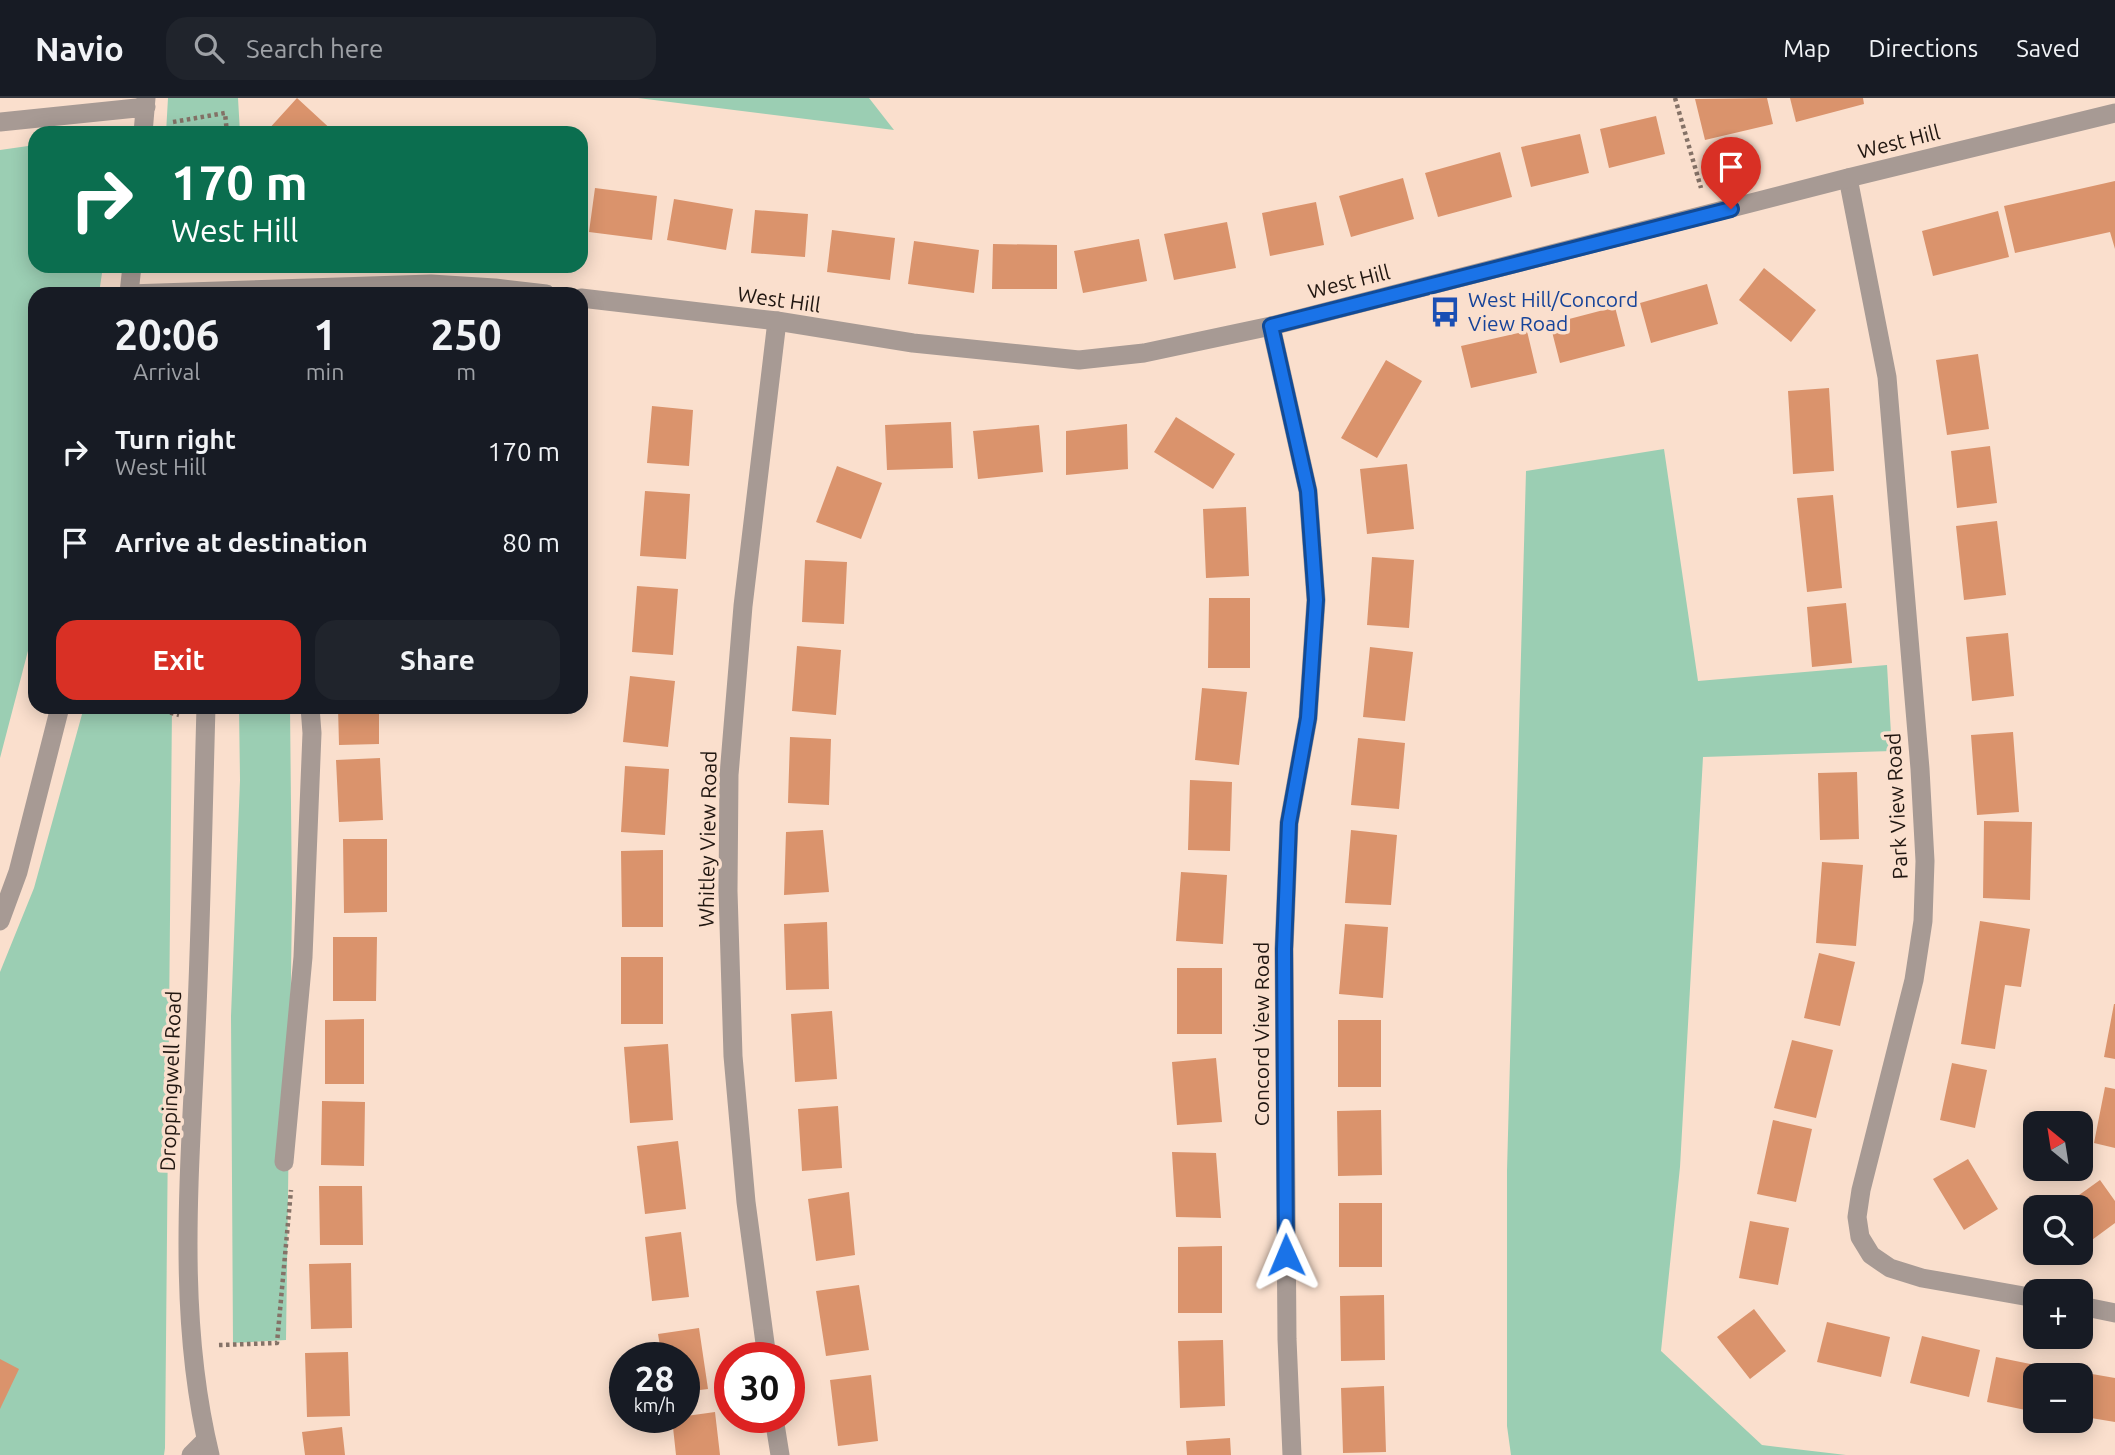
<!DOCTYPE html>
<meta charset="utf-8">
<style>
:root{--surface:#171b24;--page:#20242c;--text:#f1f3f6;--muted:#9ea1a6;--line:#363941;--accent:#d93025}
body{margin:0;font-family:Ubuntu,sans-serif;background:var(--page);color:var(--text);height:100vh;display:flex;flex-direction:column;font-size:26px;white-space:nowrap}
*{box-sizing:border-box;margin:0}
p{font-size:23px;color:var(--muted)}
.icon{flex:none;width:38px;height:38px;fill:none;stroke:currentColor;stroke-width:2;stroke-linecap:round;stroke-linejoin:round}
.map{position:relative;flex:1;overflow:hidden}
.details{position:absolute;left:28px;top:189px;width:560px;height:427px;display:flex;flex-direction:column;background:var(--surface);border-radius:21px;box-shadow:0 4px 18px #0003}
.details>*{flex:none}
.banner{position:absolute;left:28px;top:28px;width:560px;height:147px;border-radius:21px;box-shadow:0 4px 18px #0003;background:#0b6e4f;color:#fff;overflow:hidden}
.needle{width:46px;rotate:330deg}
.buttons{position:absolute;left:2023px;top:1013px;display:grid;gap:14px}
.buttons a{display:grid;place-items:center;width:70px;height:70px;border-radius:14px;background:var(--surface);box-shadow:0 4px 18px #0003;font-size:35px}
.speed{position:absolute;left:609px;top:1244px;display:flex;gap:14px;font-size:35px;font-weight:700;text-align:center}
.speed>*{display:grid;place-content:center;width:91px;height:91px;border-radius:50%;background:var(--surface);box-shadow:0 4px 18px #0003;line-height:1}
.speed small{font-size:18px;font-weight:400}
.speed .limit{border:10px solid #d22;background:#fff;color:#111}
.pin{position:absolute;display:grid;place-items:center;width:60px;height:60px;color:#fff;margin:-72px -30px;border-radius:50% 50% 50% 0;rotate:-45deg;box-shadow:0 0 7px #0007}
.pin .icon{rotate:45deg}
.me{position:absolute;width:77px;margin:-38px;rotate:359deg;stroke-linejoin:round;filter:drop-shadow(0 0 5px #0008)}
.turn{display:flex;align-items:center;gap:24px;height:147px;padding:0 28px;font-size:32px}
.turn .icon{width:91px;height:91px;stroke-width:2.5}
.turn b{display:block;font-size:49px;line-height:60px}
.eta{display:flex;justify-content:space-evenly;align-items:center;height:119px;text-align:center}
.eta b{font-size:42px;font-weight:600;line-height:49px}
.button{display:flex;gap:14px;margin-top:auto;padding:14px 28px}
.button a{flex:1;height:80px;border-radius:21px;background:var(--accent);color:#fff;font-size:28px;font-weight:600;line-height:80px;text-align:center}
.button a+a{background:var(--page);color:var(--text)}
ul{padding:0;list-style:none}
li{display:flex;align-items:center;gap:21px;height:91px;padding:0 28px}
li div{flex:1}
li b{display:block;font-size:26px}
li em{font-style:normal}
header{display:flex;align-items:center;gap:42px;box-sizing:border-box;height:98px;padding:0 35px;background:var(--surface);border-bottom:2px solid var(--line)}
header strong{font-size:33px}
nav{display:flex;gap:38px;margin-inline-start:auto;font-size:24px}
.search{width:490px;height:63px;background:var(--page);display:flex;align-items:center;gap:18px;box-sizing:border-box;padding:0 24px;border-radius:21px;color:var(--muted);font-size:26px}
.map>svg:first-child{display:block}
.green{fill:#9bceb3}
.building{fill:#da936c}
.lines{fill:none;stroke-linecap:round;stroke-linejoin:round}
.path{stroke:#847267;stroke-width:4.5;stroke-dasharray:3.5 3.5;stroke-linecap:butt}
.service{stroke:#a79a94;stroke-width:19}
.minor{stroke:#a79a94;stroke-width:19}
.tertiary{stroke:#a79a94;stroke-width:19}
.route-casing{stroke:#114b97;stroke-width:18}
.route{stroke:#1a73e8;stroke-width:12}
.labels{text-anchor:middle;stroke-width:7;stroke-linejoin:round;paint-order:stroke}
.street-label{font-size:21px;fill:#201610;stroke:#fadfcd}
.transit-label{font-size:21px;fill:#164399;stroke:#fadfcd;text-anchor:start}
</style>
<header>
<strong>Navio</strong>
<div class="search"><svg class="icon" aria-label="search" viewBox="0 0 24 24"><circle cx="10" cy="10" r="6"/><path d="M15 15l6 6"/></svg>Search here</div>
<nav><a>Map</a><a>Directions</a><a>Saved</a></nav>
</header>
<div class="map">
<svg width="2115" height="1357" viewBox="0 0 2115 1357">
<rect width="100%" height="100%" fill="#fadfcd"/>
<path class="green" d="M168 0H238L240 35H166Z
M638 0H869L894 32Z
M35 47V168H103L99 196H35V526L0 660V52Z
M1664 351 1698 583 1887 567 1892 653 1703 659 1680 1069 1661 1253 1762 1347 1846 1357H1511L1507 1328V1073L1526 373Z
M84 609H172L165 1350 164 1357H0V874L34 790Z
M239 609H290L292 805 286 1242 233 1245 231 918 240 682Z"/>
<path class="building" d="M297 0 335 35 267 33Z
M1767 0 1773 26 1705 42 1695 1Z
M1790 0H1863L1864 6 1796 24Z
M1656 18 1665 56 1609 70 1600 31Z
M1580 36 1589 75 1531 89 1521 49Z
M1500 54 1512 99 1438 119 1425 75Z
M1403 80 1414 121 1351 139 1339 98Z
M2115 83V151L2110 134 2015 155 2004 108Z
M595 90 657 98 652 142 589 134Z
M674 101 733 111 726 152 667 142Z
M1316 104 1324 147 1270 158 1262 115Z
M755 112 808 116 805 159 751 155Z
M1998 113 2009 159 1933 178 1922 133Z
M1227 124 1236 170 1174 182 1164 136Z
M832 132 895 140 890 182 827 174Z
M1139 141 1147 183 1083 195 1074 153Z
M914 143 979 152 974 195 908 186Z
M993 146 1057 147V191H992Z
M1764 170 1816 212 1791 244 1739 202Z
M1707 186 1718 226 1651 245 1640 205Z
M1615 209 1625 248 1560 265 1550 226Z
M1527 233 1537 275 1471 290 1461 248Z
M1978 256 1989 331 1947 337 1936 262Z
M1386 262 1422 283 1377 360 1341 340Z
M1829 290 1834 373 1793 376 1788 293Z
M652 308 693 312 689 368 647 365Z
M1176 319 1235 356 1213 391 1154 354Z
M951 324 953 370 887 372 885 327Z
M1127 326 1128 371 1066 377V333Z
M1039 327 1043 374 978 381 973 333Z
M1990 348 1997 405 1957 410 1951 353Z
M1407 366 1414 431 1367 436 1360 371Z
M837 368 882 385 861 441 816 424Z
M645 393 690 396 686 461 640 458Z
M1833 397 1842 490 1807 494 1797 400Z
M1246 409 1249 478 1206 480 1203 411Z
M1997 423 2006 497 1964 502 1956 428Z
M1372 459 1414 462 1409 530 1367 527Z
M805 462 847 464 844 526 802 524Z
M637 488 678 491 673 557 632 554Z
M1209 500H1250V570H1208Z
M1846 505 1852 565 1812 569 1807 509Z
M2008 535 2014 598 1972 603 1966 539Z
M797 548 841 552 836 617 792 613Z
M1370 549 1413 554 1405 623 1363 619Z
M630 578 675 583 668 649 623 644Z
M1202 590 1247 594 1239 667 1195 662Z
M338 609H379V646L339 647Z
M2013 634 2019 714 1977 717 1971 637Z
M790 639 831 641 829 707 788 705Z
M1358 640 1405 645 1399 711 1351 707Z
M380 660 383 722 339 724 336 662Z
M625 668 669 671 665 737 621 734Z
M1857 674 1859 741 1820 742 1818 675Z
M1190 682 1232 684 1230 753 1188 752Z
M1984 723 2032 724 2030 802 1983 800Z
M823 732 829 794 784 797 786 734Z
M1351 732 1397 737 1391 807 1345 805Z
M343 741H387V814L344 815Z
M663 752V829H622L621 753Z
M1822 764 1863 767 1856 848 1816 845Z
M1181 774 1227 777 1223 846 1176 843Z
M1980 823 2030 831 2021 889 2005 887 1995 951 1961 946Z
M827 824 829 891 786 892 784 826Z
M1345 826 1388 829 1383 900 1339 896Z
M333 839H377L376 903H333Z
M1819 855 1855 864 1840 928 1804 920Z
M621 859H663V926H621Z
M1177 870H1222V936H1177Z
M2114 906H2115V961L2104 959Z
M832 913 837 981 795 984 791 916Z
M364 921V986H325V922Z
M1338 922H1381V989H1338Z
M1792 942 1833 952 1816 1020 1774 1010Z
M668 946 673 1022 630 1025 624 949Z
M1216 960 1222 1024 1177 1027 1172 964Z
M1952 965 1987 972 1975 1030 1940 1022Z
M2105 989 2115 991V1050L2094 1045Z
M322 1003 365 1004 364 1068 321 1067Z
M838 1008 842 1070 802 1073 798 1011Z
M1381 1012 1382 1077 1338 1078 1337 1013Z
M1773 1022 1812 1031 1796 1104 1757 1096Z
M678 1043 686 1111 645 1116 637 1048Z
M1172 1054 1216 1055 1221 1120 1176 1119Z
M1968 1061 1998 1111 1964 1132 1933 1081Z
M2100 1082 2115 1103V1125L2081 1150V1110H2061Z
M319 1088H362L363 1147H320Z
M849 1094 855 1157 816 1163 808 1101Z
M1339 1105H1382V1169H1339Z
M1750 1123 1789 1130 1778 1187 1739 1180Z
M681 1134 689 1199 652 1203 645 1139Z
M1222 1148V1215H1178V1149Z
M351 1165 352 1230 311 1231 309 1166Z
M859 1187 869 1252 826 1258 816 1193Z
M1384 1197 1385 1262 1341 1263 1340 1198Z
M1754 1211 1786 1253 1750 1281 1717 1239Z
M1827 1224 1890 1239 1881 1279 1817 1264Z
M699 1230 708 1291 684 1294V1260H662L658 1236Z
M1922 1238 1980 1252 1969 1299 1910 1285Z
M1223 1242 1225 1308 1180 1310 1178 1243Z
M348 1254 350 1318 307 1319 305 1255Z
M1996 1259 2075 1275 2074 1278H2035V1314L1987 1304Z
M0 1261 19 1271 0 1311Z
M2092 1276 2115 1280V1324L2085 1319Z
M871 1277 878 1343 838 1348 830 1282Z
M1384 1288 1386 1354 1343 1355 1341 1290Z
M715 1314 720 1357H676L672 1320Z
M342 1329 345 1357H305L302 1334Z
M1230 1340 1231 1357H1187L1186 1343Z"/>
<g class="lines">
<path class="path" d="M1675 0 1701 90
M173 24 225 15 227 35
M150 609 179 617
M219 1247 277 1245 291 1092"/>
<path class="service" d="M284 1064 303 859 312 635 310 609
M191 1357 206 1342"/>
<path class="minor" d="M0 24 146 9
M143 35 146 0
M1848 80 1887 279 1920 671 1925 763 1923 823 1914 882 1861 1092 1857 1119 1860 1139 1871 1157 1890 1170 1922 1180 2035 1200
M129 195 132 168
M1271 228 1308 393 1316 502 1308 620 1289 725 1284 851 1287 1241 1292 1357
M206 609C203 717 201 825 196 933 190 1074 176 1218 210 1357
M2081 1208 2115 1215
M767 1260 746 1104 733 958 728 793 729 677 743 508 777 223
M774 1320 780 1357"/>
<path class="tertiary" d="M129 196 431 186 495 190 546 196
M581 200 777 223 913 245 1079 262 1144 255 1271 228 1848 80 2115 15
M0 823 18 774 60 609"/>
</g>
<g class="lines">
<g class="route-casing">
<path id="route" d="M1286 1157 1284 851 1289 725 1308 620 1316 502 1308 393 1271 228 1731 111"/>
</g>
<use href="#route" class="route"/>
</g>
<defs>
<g id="bus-bare" transform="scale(2.415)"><path d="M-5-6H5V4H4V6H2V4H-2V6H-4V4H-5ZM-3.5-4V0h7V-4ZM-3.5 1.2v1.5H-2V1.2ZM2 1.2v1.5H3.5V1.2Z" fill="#1a4fb4" stroke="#fadfcd" stroke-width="2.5" paint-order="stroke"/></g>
</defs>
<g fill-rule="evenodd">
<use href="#bus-bare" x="1445" y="214"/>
</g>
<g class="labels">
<g class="street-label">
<text transform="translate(1899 44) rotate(-14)" y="7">West Hill</text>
<text transform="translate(1349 184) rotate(-14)" y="7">West Hill</text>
<text transform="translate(779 202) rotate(8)" y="7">West Hill</text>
<text transform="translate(1897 708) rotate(-93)" y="7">Park View Road</text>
<text transform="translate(708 741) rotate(-89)" y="7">Whitley View Road</text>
<text transform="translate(1262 936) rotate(-90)" y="7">Concord View Road</text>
<text transform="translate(171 983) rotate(-88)" y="7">Droppingwell Road</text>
</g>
<g class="transit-label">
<text x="1468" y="209">West Hill/Concord<tspan x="1468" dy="24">View Road</tspan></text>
</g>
</g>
</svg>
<div class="buttons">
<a><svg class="needle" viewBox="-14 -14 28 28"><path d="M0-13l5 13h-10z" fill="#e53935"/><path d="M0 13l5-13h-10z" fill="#9ea1a6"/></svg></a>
<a><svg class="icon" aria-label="search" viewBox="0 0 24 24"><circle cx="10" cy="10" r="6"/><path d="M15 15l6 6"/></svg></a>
<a>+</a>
<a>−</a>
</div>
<div class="speed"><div>28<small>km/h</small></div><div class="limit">30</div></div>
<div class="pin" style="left:1731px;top:111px;background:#d93025"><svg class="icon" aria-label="arrive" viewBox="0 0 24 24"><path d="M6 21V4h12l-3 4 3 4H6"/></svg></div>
<svg class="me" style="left:1286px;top:1157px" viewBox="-20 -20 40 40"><path d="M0-17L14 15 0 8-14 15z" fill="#1a73e8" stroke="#fff" stroke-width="4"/></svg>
<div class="banner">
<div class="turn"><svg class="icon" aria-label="right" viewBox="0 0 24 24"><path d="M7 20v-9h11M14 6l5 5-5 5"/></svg><div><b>170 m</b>West Hill</div></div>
</div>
<section class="details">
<div class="eta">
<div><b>20:06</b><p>Arrival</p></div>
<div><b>1</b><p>min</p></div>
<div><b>250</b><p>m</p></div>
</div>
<ul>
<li><svg class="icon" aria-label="right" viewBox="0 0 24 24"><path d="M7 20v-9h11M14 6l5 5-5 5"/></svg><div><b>Turn right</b><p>West Hill</p></div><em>170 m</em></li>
<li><svg class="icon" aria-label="arrive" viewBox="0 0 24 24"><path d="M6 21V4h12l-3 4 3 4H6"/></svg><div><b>Arrive at destination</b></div><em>80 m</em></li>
</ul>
<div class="button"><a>Exit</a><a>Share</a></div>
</section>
</div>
